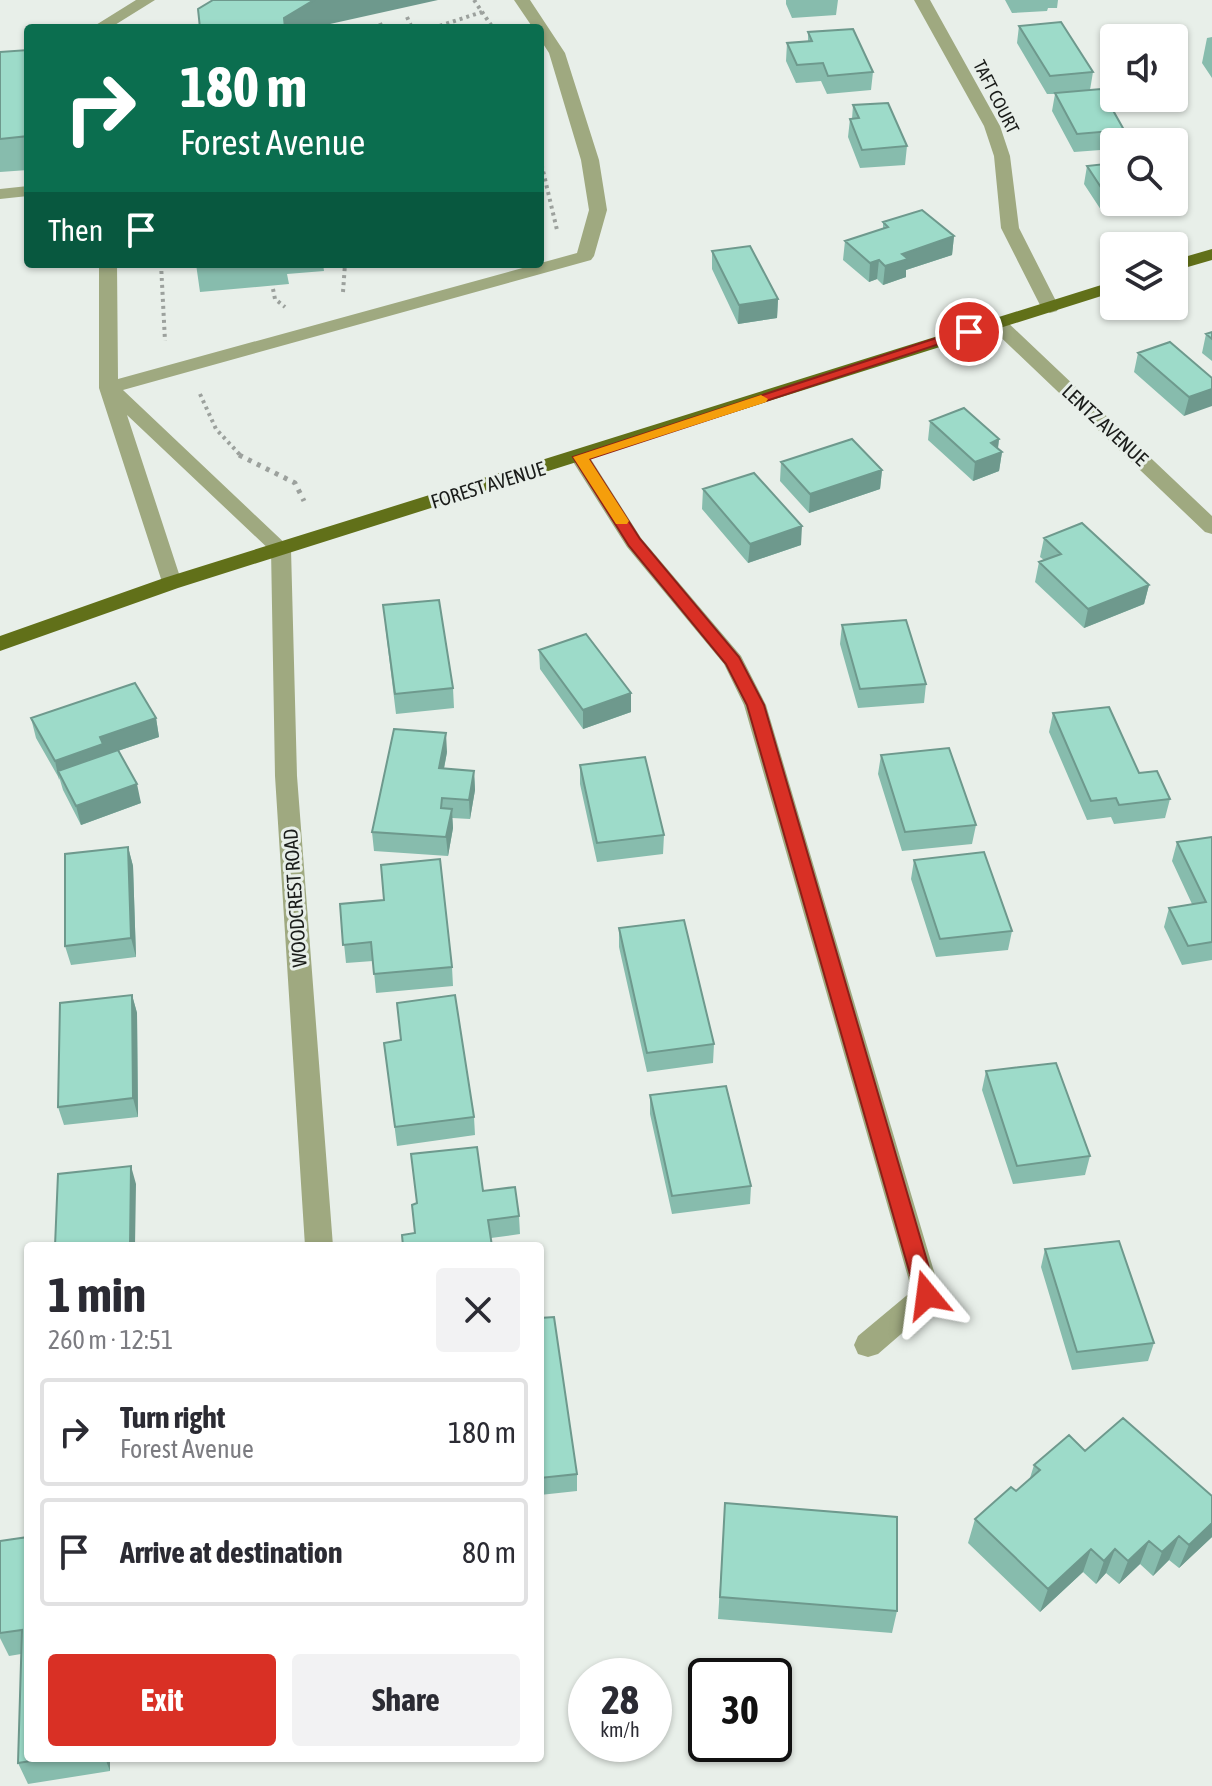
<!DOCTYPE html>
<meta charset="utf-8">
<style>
:root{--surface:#fff;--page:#f2f2f3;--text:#2b2b33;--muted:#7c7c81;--line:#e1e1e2;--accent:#d93025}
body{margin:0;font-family:"Asap Condensed",sans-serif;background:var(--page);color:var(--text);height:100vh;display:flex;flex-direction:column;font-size:30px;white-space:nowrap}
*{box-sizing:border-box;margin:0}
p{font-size:26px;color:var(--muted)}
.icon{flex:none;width:44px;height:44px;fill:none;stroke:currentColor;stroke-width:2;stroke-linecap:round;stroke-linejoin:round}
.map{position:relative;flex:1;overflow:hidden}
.side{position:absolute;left:24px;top:1242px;width:520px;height:520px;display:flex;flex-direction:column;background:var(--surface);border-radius:8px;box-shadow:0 2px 6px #0004}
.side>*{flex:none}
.banner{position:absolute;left:24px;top:24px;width:520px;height:244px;border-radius:8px;box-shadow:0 2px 6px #0004;background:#0b6e4f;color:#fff;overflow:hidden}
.buttons{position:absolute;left:1100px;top:24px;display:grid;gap:16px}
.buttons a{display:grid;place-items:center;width:88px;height:88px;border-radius:8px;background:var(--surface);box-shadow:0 2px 6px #0004;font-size:40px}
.speed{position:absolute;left:568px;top:1658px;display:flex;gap:16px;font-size:40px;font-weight:700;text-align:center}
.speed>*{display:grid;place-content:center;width:104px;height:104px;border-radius:50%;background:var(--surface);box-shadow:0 2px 6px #0004;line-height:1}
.speed small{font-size:20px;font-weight:400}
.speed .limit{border:4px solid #111;border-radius:12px;background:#fff;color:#111}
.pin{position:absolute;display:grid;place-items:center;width:68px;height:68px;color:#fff;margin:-34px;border:4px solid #fff;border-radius:50%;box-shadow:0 2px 8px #0007}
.me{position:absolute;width:88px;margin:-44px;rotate:344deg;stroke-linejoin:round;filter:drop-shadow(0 0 6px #0008)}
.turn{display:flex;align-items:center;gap:28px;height:168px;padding:0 24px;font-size:36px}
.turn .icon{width:104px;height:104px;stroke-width:2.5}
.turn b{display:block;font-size:56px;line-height:68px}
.then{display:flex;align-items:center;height:76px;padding:0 24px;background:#0003;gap:16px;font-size:30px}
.round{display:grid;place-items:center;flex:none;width:84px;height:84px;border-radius:8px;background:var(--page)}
.headline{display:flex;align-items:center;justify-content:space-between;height:136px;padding:0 24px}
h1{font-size:48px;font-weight:700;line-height:60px}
.button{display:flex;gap:16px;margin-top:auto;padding:16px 24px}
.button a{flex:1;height:92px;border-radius:8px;background:var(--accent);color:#fff;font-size:32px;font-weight:700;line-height:92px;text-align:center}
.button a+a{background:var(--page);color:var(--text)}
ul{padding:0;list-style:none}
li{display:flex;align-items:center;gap:24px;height:108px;margin:0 16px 12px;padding:0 8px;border:4px solid var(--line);border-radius:8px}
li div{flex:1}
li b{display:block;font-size:30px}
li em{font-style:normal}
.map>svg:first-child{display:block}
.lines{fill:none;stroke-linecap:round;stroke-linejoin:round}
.path-far1{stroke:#9ca19d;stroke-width:4;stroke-dasharray:3 4;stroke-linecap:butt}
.path{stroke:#9ca19d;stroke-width:5;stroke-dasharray:4 6;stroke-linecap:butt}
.service{fill:#9fa980;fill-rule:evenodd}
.minor{fill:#9fa980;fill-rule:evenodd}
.primary{fill:#617019;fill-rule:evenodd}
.wall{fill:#87bcad}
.shaded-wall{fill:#6e998d}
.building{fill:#9ddbc9;stroke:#6e998d;stroke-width:2}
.route{fill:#d93025;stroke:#8d1f18;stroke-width:2}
.slow{fill:#f59e0b}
.labels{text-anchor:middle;stroke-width:6;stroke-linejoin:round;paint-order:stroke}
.far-street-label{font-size:18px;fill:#1a1c1a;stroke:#e8efe9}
.street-label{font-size:20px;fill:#1a1c1a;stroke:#e8efe9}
</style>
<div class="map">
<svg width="1212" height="1786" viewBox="0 0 1212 1786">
<rect width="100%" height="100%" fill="#e8efe9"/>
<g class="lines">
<path class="path-far1" d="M474 0 493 28
M407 17 412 28
M380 23 382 28
M433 28 482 12
M540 158 557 230
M161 264 165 341
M273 289 275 299 285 307
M343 292 345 264
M200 394 216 429 242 457"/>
<path class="path" d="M239 455 295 483 304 501"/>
<path class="service" d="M136 0H155L110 28H91Z
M514 0H530L565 53 599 160 607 210 594 256 591 260 123 390 291 549 281 556 274 554 127 415 182 583 171 590 164 588 99 388V264H117L118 379 577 253 589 210 581 160 549 53 540 39V28H533Z
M28 186V196L0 199V189Z"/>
<path class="minor" d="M914 0H930L1000 126 1010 156 1019 228 1059 307 1057 311 1050 313 1041 307 1001 228 994 156 984 126Z
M997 317 1004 319 1212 516V534L1205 532 990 327V319Z
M580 451 587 453 641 538 741 656 766 705 941 1295 937 1303 878 1354 868 1357 858 1354 854 1345 858 1336 912 1291 744 705 724 664 627 547 570 457Z
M281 542 291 549 297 776 333 1246H305L275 776 271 549Z"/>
<path class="primary" d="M1212 249V260L1174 271V260Z
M1114 281V292L178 588 0 651V636L164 578Z"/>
</g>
<path class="wall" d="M786 0H838L836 15 792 18 786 4Z
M1005 0H1058L1057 8H1048L1047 11 1012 13Z
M1019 26 1093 72 1090 90 1124 130 1122 142H1114V149L1074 152 1052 111 1055 94H1047L1017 43Z
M808 32 873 72 871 90 827 94 821 81 796 83 786 61 787 43 808 42Z
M1212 37V78L1202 63 1207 38Z
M28 50V170L0 172V52Z
M853 105 907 146 905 165 860 168 848 137 850 119H852Z
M1087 166 1114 202H1168L1101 210 1084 184Z
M883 222 954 236 952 255 906 270V277L883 285 877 279 869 282 843 260 845 241 883 229Z
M712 251 778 299 777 318 738 324 712 269Z
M196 264H323L324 271 287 274 289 284 200 292Z
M1212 332V361L1202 353 1206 334Z
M1138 353 1212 378 1184 416 1134 372Z
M930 421 999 439 998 449 1002 452 999 471 973 481 928 440Z
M781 462 882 470 880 489 809 513 780 481Z
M703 489 801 545 748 563 702 509Z
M1044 538 1149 585 1144 604 1084 628 1035 582 1039 562 1044 560 1040 557Z
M385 624 453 688 454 708 396 714Z
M842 625 926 684 924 703 858 708 840 644Z
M539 650 631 693V712L583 729 540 669Z
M1053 713 1139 773 1170 799 1165 818 1114 824 1111 817 1087 820 1049 732Z
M31 718H156L159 737 118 751 141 803 81 825 63 790 60 780 36 738Z
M447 752 444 769 474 771 475 790 470 819 452 818 453 828 448 856 374 851 372 832Z
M881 755 976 825 972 844 902 851 878 774Z
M580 765 664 835 663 854 597 862 580 784Z
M1212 837V960L1182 965 1164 927 1169 908 1192 904 1172 861 1177 842Z
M128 847 133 866 136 957 71 965 65 946Z
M914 860 1012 931 1008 950 936 957 911 879Z
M340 904 452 967 453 986 376 993 373 961 346 963Z
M619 928 714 1044 713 1063 647 1072 619 947Z
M132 995 137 1013 138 1117 64 1125 58 1107Z
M384 1043 474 1117 475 1135 397 1146Z
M986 1071 1090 1156 1085 1175 1013 1184 982 1090Z
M650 1095 751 1186 750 1204 672 1214 650 1114Z
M483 1191 519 1216 520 1234 491 1238 415 1233Z
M1045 1249 1154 1343 1148 1361 1072 1370 1041 1267Z
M540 1318 577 1474V1491L540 1495Z
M1085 1451 1212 1496V1537L1179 1568 1169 1560 1153 1576 1140 1564 1119 1584 1106 1573 1096 1584 1083 1572 1040 1612 968 1543 975 1519 1016 1491 1030 1478 1034 1465Z
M725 1503 897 1611 892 1633 718 1619Z
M28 1537V1758H110V1771L28 1784 18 1763 21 1654 9 1656 0 1638V1541Z"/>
<path class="shaded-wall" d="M314 0H438L330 24 323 28H285L284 18Z
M1186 182 1182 200 1174 201V183Z
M1114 191V202H1168L1101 210 1104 192Z
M954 236 952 255 906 270V277L883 285 885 266 902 254Z
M879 260 877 279 869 282 870 263Z
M778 299 777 318 738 324 739 305Z
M1212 389V406L1184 416 1189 397Z
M999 439 997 454 1002 452 999 471 973 481 975 462 991 443Z
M882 470 880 489 809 513 810 494Z
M802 526 801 545 748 563 750 544Z
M1149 585 1144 604 1084 628 1088 609Z
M631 693V712L583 729V710Z
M156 718 159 737 58 771 59 780 55 761 100 737Z
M446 733 447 752 440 788 439 768Z
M474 771 475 790 470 819 469 800Z
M137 784 141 803 81 825 76 806Z
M452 809 453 828 448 856 446 837Z
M128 847 133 866 136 957 131 938Z
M132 995 137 1013 138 1117 133 1098Z
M131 1166 136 1184 135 1246H130Z
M1212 1523V1537L1179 1568 1189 1545Z
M1179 1536 1169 1560 1153 1576 1162 1552Z
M1149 1541 1140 1564 1119 1584 1128 1561Z
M1091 1549 1083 1572 1040 1612 1048 1589Z
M1115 1549 1106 1573 1096 1584 1104 1561Z
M105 1758H110V1771Z"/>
<path class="building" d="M213 0H314L284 18 285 28H200L198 9Z
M1061 22 1093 72 1050 76 1019 26Z
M853 29 873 72 828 76 823 63 797 65 787 43 812 41 808 32Z
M28 50V136L0 139V52Z
M1101 89 1124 130 1077 134 1055 93Z
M888 103 907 146 862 150 850 119 859 118 853 105Z
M1114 163V191L1104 192 1087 166Z
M1174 165 1186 182 1174 183Z
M922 210 954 236 902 254 908 259 885 266 879 260 870 263 845 241 888 227 883 222Z
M750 246 778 299 739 305 712 251Z
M1212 332V339L1206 334Z
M1170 342 1212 378V389L1189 397 1138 353Z
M964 408 999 439 991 443 1002 452 975 462 930 421Z
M852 439 882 470 810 494 781 462Z
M754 473 802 526 750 544 703 489Z
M1082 523 1149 585 1088 609 1039 562 1061 554 1044 538Z
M439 600 453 688 395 694 383 605Z
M906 620 926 684 860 689 842 625Z
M586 634 631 693 583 710 539 650Z
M135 683 156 718 100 737 103 744 55 761 31 718Z
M1109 707 1139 773 1157 771 1170 799 1119 805 1116 798 1091 801 1053 713Z
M394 729 446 733 439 768 474 771 469 800 442 798 441 808 452 809 446 837 372 832Z
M949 748 976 825 905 832 881 755Z
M118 750 137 784 76 806 58 771Z
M645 757 664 835 597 843 580 765Z
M1212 837V942L1188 946 1169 908 1206 902 1177 842Z
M128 847 131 938 65 946V854Z
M984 852 1012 931 940 939 914 860Z
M440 859 452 967 374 974 371 942 343 945 340 904 384 900 381 865Z
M684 920 714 1044 647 1053 619 928Z
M132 995 133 1098 58 1107 60 1003Z
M455 995 474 1117 395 1127 384 1043 401 1040 397 1003Z
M1056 1063 1090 1156 1017 1166 986 1071Z
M726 1086 751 1186 672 1196 650 1095Z
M477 1147 483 1191 515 1187 519 1216 488 1220 492 1246H403L402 1235 415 1233 412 1205 417 1203 411 1154Z
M131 1166 130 1246H55L58 1174Z
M1119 1241 1154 1343 1077 1352 1045 1249Z
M554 1317 577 1474 540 1478V1318Z
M1123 1418 1212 1496V1523L1189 1545 1179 1536 1162 1552 1149 1541 1128 1561 1115 1549 1104 1561 1091 1549 1048 1589 975 1519 1011 1487 1016 1491 1040 1470 1034 1465 1069 1435 1085 1451Z
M725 1503 897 1517V1611L720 1597Z
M28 1537V1758H49L18 1763 22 1630 0 1633V1541Z"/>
<path class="route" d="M964 329 976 332 589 459 640 539 739 657 764 705 937 1295 934 1302H919L916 1295 747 705 726 664 629 546 573 457Z"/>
<path class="slow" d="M761 395 768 399 766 402 589 459 629 521 627 524H616L573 457Z"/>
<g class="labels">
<g class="far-street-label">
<text transform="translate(996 97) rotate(63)" y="6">TAFT COURT</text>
</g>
<g class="street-label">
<text transform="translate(1105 425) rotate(43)" y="7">LENTZ AVENUE</text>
<text transform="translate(488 485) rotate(-17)" y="7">FOREST AVENUE</text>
<text transform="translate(295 898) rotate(-94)" y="7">WOODCREST ROAD</text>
</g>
</g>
</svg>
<div class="buttons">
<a><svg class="icon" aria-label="sound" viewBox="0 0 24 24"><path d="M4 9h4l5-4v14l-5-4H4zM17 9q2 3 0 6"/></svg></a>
<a><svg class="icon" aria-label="search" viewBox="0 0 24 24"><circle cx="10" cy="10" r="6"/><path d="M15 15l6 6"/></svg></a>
<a><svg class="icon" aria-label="layers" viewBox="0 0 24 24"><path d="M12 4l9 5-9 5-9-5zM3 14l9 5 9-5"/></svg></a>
</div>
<div class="speed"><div>28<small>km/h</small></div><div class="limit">30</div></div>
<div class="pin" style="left:969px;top:332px;background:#d93025"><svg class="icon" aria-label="arrive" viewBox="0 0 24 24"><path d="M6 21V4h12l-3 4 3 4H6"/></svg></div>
<svg class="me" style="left:927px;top:1295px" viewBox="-20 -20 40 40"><path d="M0-17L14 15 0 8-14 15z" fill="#d93025" stroke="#fff" stroke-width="4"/></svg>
<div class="banner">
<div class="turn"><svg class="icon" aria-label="right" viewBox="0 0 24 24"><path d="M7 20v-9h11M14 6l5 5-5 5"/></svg><div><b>180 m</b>Forest Avenue</div></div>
<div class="then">Then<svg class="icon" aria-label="arrive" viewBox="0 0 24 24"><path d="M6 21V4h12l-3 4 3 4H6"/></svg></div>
</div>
<section class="side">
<div class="headline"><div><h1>1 min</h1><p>260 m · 12:51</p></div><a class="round"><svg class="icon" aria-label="close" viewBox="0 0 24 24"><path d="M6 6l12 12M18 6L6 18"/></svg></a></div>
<ul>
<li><svg class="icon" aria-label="right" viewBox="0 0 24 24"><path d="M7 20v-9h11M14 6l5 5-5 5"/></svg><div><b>Turn right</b><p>Forest Avenue</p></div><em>180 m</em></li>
<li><svg class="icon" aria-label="arrive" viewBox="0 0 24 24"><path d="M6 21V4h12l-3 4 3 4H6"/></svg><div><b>Arrive at destination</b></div><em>80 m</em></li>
</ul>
<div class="button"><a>Exit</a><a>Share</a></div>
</section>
</div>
